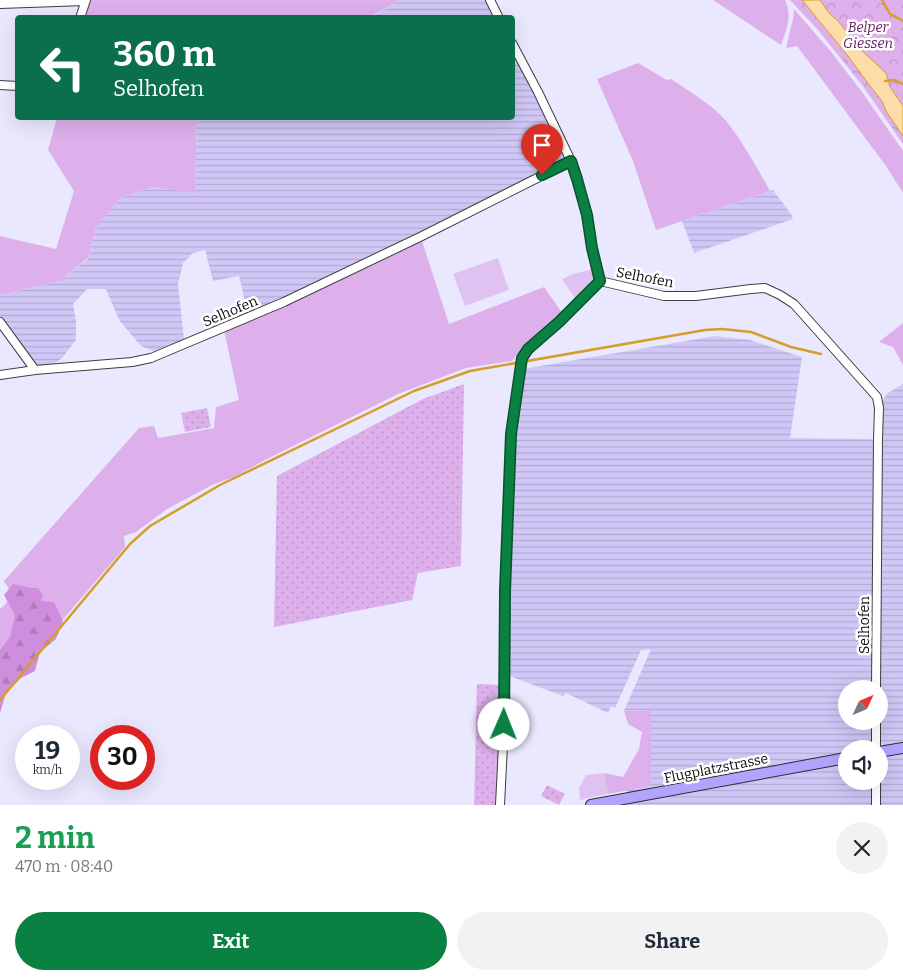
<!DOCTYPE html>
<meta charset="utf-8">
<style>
:root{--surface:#fff;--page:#f2f2f3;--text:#1f2937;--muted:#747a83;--accent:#0b8043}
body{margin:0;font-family:Bitter,serif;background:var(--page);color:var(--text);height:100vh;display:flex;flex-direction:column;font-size:19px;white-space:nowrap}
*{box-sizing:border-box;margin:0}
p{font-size:16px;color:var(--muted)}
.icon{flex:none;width:28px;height:28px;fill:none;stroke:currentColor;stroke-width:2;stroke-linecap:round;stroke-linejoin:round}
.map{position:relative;height:805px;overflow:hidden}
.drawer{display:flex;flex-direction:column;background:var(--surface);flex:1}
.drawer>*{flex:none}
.guide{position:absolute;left:15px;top:15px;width:500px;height:105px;border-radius:5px;box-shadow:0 5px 20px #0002;background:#0b6e4f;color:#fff;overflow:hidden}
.needle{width:32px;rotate:46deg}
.fabs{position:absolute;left:838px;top:680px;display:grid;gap:10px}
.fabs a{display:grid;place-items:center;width:50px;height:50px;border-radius:50%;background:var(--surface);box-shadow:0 5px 20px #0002;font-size:25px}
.speed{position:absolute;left:15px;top:725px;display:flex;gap:10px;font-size:25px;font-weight:700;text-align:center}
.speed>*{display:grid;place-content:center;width:65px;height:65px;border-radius:50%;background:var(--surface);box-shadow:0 5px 20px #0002;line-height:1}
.speed small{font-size:12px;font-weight:400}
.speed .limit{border:8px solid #d22;background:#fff;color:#111}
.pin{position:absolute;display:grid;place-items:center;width:42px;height:42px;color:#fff;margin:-51px -21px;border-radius:50% 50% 50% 0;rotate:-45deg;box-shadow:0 0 5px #0007}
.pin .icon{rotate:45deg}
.me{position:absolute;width:55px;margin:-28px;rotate:1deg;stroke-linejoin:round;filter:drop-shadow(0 0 4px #0008)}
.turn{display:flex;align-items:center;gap:18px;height:105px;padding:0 15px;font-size:22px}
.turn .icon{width:65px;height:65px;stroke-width:2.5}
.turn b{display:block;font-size:35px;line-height:42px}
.round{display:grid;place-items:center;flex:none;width:52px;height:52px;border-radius:26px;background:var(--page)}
.head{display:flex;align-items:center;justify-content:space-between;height:85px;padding:0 15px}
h1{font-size:30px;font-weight:700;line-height:38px;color:#1e9e55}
.cta{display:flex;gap:10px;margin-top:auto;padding:10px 15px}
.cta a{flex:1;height:58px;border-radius:30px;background:var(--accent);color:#fff;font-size:20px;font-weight:700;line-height:58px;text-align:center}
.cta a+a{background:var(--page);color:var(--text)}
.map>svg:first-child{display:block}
.farmland{fill:url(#farmland-rules)}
.grass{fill:#ddb0eb}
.forest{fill:url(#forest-firs)}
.park{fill:url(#park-crowns)}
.garden{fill:url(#garden-dots)}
.pitch{fill:#e0c2f2}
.water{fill:#fadda9;stroke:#d59e2c}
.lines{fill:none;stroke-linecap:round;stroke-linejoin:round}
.stream{stroke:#d59e2c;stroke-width:2.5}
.street-casing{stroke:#3e3e3e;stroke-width:10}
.secondary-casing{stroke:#2d2d2d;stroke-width:12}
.street{stroke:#fff;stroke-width:8}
.secondary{stroke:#b2a3ff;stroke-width:10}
.route-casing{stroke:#07532c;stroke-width:12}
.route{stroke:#0b8043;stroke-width:9}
.labels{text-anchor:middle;stroke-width:5;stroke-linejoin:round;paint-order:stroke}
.park-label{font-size:14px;font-style:italic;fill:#651860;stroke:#fff}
.street-label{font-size:14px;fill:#0b0b0b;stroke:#fff}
</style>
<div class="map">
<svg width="903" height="805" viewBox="0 0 903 805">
<defs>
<pattern id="farmland-rules" width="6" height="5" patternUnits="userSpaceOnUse" patternTransform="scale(1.25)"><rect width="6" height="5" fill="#d0c7f6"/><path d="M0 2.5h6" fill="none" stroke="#b1aad2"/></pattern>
<pattern id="forest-firs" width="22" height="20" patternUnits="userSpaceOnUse" patternTransform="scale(1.25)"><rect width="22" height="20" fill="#cf8edd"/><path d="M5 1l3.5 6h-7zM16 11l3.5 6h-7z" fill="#b079bc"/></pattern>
<pattern id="park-crowns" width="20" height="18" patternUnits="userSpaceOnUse" patternTransform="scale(1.25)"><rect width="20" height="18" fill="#ddb0eb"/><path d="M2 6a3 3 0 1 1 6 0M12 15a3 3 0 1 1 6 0" fill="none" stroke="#bc96c8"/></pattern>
<pattern id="garden-dots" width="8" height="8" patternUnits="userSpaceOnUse" patternTransform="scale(1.25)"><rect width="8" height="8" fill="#ddb0eb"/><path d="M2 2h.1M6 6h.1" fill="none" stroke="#bc96c8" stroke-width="1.8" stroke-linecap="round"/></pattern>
</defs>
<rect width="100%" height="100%" fill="#eae8ff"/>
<path class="farmland" d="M400 0H487L496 18H370Z
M513 49 536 94 565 158 563 161 293 294 248 314 239 276 213 281 205 250 193 253 183 263 178 284 184 339 154 351 141 346 119 320 106 289H87L73 304 76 320V340L62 358 51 366 42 367 32 361 0 317V295L59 281 88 259 96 228 120 198 153 187 195 192 197 118H512Z
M773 190 791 214 793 219 694 253 682 221Z
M715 336 750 340 802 357 790 438 871 439 875 442 874 689H846V721H874L873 743 869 749H846V754L627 795V790L651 786V710L624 711 651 649 641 650 615 708 611 706 608 713 566 693 563 696 507 675 514 438 523 369Z
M903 384V745L886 747 880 742 879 739 881 438 883 399 888 393Z
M903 754V805H611L846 764V781H879V758Z"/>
<path class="grass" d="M90 0H400L370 17H85Z
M713 0H785C793 17 786 29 781 45Z
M794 9 832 53 862 92 903 151V193L886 166 797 46 786 48 793 19Z
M638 63 667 80 671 79C690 92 712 104 727 122 742 141 758 169 770 191L656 230 633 161 597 79Z
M57 118H197L195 193 153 187 120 198 96 228 88 258 59 281 0 295V236L56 249 74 191 48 150Z
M422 241 449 324 544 287 563 314 518 353 512 361 466 368 398 394 267 459 234 477 214 484 167 509 136 532 124 536 125 547 0 693V609L5 605 12 594 4 581 139 428 154 426 158 438 214 428 216 407 239 400 224 330 309 293Z
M903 323V365L893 347 879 342Z
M651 710V786L608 794 604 773 623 777 639 749 642 732 628 724 624 711Z"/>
<path class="forest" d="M13 584 31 588H38L43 595 41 601 54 602 63 621 56 639 40 652 35 671 21 678 6 693 0 713V650L10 637 15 615 4 595Z"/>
<path class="park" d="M790 0H903V144L862 85 818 30Z"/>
<path class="garden" d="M464 384 461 566 418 573 412 600 274 627 277 476 423 399Z
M207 408 211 427 185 432 181 413Z
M477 684 501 685 497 805H474Z
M547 785 565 794 559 805 541 796Z"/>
<path class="pitch" d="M498 258 509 290 465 306 453 274Z
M593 269 595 282 576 300 562 279 573 274Z
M604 773 608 794 580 800 579 788 586 775Z"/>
<path class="water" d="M802 0H820L829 13 839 22 859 48 886 73 890 87 903 106V136L886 111 882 101 870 86 848 56Z"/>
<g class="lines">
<path class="stream" d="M882 0 890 14 903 21
M885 81 894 80 903 84
M0 700 130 544 150 526 220 485 414 391 470 371 705 330 722 329 751 332 791 347 821 354"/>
<g class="street-casing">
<path id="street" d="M490 0 499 18
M0 4 85 1
M80 18 86 0
M512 43 538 92 571 161 577 179 587 215 592 248 600 281
M0 85 18 86
M600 281 664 296H696L751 289 765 288 780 295 794 304 877 397 879 408 878 439 876 689
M0 322 35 370
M0 375 35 370 132 362 151 358 284 302 422 236 571 161
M876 749V721
M876 781V805
M500 805 504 725 505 591 511 434 522 358 528 349 559 322 600 281"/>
</g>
<g class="secondary-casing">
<path id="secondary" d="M879 752 903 748
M591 805 846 758"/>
</g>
<use href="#street" class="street"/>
<use href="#secondary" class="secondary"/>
</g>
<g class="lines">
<g class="route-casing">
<path id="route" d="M504 725 505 591 511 434 522 358 528 349 559 322 600 281 592 248 587 215 577 179 571 161 542 175"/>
</g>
<use href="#route" class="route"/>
</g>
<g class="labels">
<g class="park-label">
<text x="868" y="32">Belper<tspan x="868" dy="16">Giessen</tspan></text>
</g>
<g class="street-label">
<text transform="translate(645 277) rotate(11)" y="5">Selhofen</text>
<text transform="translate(230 311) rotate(-23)" y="5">Selhofen</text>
<text transform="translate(864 625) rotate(-90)" y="5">Selhofen</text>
<text transform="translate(716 768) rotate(-11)" y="5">Flugplatzstrasse</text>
</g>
</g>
</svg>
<div class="fabs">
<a><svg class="needle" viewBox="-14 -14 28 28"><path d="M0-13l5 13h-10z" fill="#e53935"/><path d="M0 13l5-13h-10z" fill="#747a83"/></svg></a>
<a><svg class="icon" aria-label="sound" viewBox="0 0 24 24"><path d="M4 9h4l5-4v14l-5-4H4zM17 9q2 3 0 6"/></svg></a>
</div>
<div class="speed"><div>19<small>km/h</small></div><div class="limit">30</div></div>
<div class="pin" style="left:542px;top:175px;background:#d93025"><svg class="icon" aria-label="arrive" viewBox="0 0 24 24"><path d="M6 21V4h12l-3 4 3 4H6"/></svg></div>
<svg class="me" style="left:504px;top:725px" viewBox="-20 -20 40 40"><circle r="19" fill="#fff"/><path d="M0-13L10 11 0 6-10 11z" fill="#0b8043"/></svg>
<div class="guide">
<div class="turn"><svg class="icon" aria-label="left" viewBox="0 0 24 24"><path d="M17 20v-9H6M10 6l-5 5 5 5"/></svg><div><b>360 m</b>Selhofen</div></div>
</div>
</div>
<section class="drawer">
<div class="head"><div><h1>2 min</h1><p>470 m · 08:40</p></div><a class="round"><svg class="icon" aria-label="close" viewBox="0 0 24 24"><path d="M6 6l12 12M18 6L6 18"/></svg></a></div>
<div class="cta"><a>Exit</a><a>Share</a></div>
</section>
